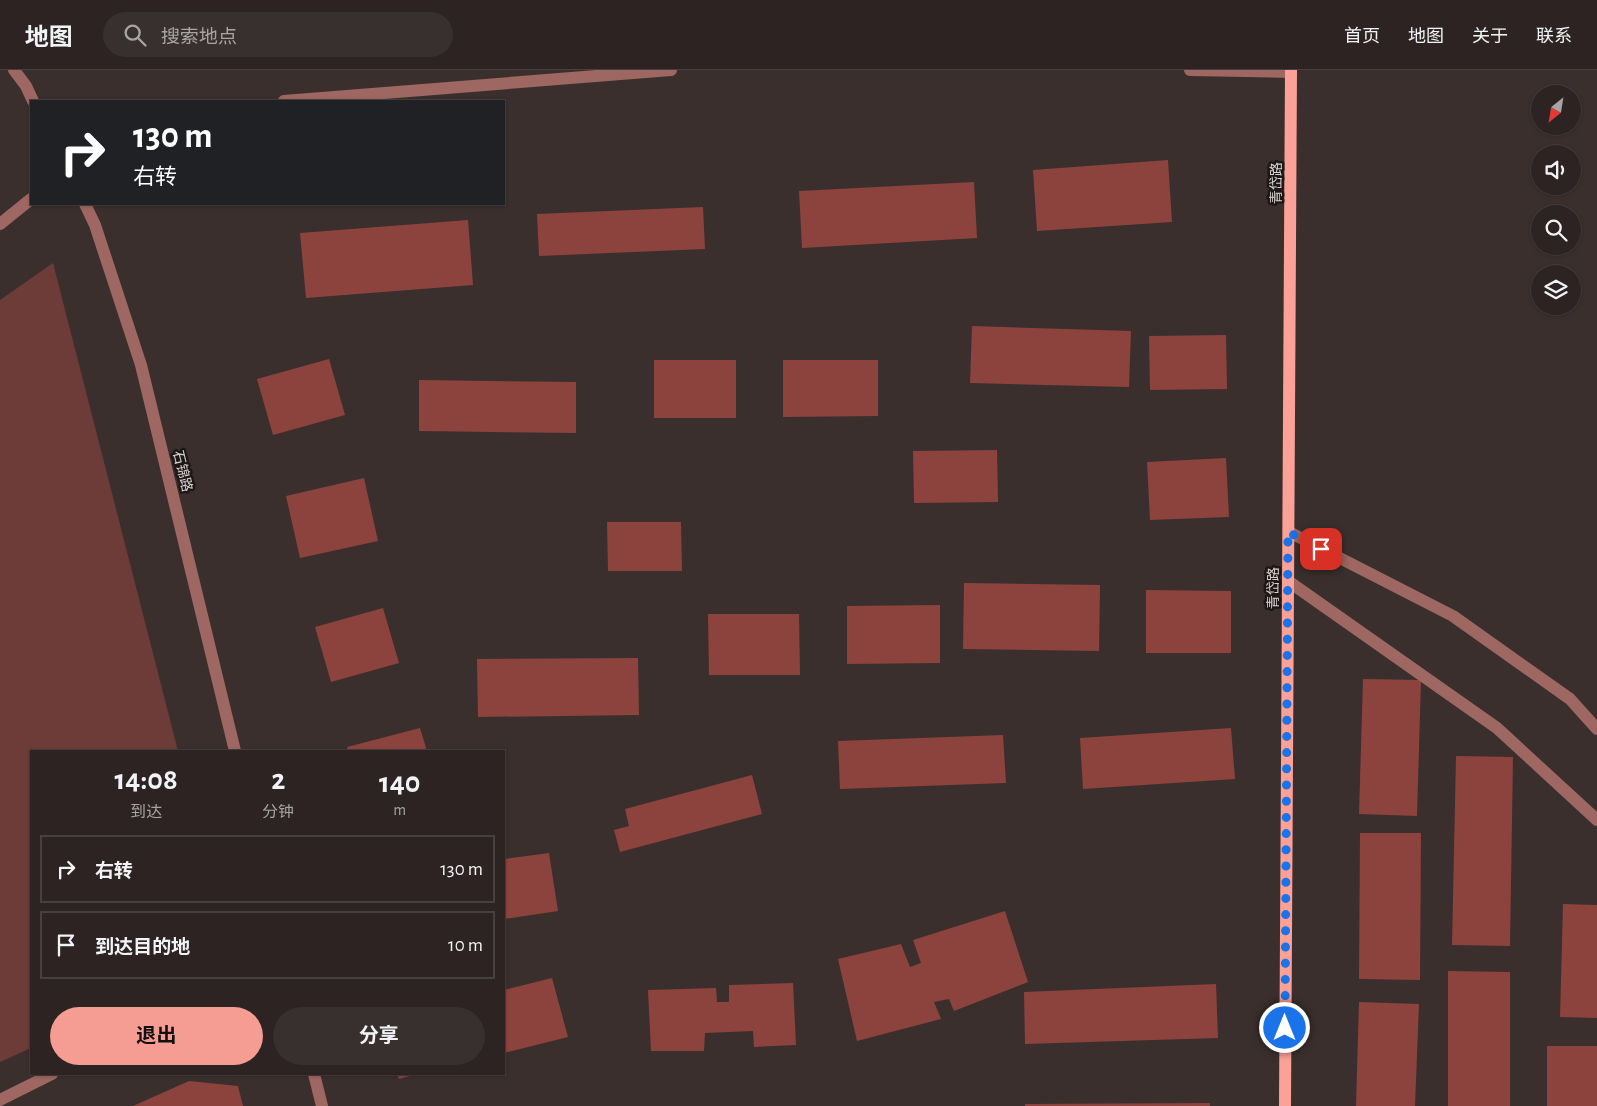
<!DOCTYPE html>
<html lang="zh">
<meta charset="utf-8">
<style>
:root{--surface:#2c2322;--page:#382f2f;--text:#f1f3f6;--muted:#a6a4a5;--line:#484040;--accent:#f59c93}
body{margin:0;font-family:"Alegreya Sans","Noto Sans SC",sans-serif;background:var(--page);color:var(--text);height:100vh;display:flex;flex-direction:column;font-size:19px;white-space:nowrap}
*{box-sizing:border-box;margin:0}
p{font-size:16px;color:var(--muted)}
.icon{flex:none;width:28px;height:28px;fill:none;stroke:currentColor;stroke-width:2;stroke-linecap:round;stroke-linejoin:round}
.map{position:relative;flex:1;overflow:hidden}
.details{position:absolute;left:30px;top:680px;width:475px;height:325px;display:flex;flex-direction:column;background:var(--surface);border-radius:0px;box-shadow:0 1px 4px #0004,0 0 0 1px var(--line)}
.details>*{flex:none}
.banner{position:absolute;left:30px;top:30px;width:475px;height:105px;border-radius:0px;box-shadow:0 1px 4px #0004,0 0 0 1px var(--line);background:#202124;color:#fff;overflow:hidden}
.needle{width:32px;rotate:210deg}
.controls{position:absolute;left:1531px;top:15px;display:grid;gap:10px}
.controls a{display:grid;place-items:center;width:50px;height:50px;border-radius:50%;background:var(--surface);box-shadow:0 1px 4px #0004,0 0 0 1px var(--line);font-size:25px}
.pin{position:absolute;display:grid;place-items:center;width:42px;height:42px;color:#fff;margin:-21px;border-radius:10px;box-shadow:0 2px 8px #0006}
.me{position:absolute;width:55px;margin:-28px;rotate:0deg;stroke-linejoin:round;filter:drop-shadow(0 0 4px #0008)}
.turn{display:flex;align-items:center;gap:18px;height:105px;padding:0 20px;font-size:22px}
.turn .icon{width:65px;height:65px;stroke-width:2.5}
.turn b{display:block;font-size:35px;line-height:42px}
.eta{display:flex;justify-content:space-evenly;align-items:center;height:85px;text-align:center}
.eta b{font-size:30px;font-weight:700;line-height:35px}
.cta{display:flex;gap:10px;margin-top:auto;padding:10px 20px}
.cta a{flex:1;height:58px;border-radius:30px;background:var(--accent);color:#111;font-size:20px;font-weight:700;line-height:58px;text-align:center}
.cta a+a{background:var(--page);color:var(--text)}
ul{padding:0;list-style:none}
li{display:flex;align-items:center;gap:15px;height:68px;margin:0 10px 8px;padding:0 10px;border:2px solid var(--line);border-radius:0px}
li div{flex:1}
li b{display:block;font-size:19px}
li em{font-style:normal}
header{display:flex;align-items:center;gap:30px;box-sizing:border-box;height:70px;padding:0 25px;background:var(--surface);border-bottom:1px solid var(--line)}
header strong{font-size:24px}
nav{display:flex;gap:28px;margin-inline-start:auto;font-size:18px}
.search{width:350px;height:45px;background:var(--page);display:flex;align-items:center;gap:12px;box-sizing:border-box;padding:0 18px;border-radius:28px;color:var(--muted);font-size:19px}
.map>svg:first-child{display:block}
.green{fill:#6d3c38}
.building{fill:#8c433d}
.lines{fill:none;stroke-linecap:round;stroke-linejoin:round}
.minor{stroke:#9e6761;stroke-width:12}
.major{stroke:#fca198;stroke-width:12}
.route{stroke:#1a73e8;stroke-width:9;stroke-dasharray:0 16.2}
.labels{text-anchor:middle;stroke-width:5;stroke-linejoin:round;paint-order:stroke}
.street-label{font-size:14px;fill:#d7d0cf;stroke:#1d1818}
</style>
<header>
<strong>地图</strong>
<div class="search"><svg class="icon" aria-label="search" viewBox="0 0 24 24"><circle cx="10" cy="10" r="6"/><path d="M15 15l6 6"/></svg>搜索地点</div>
<nav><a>首页</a><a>地图</a><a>关于</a><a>联系</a></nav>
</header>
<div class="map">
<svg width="1597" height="1036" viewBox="0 0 1597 1036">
<rect width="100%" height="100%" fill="#3a2f2d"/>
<path class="green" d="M53 193 178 681H31V978L0 992V230Z"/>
<path class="building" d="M1168 90 1172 152 1037 161 1033 100Z
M974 112 977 168 802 178 799 121Z
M703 137 705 179 539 186 537 144Z
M468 150 473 215 306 228 300 163Z
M972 256 1131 261 1129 317 970 313Z
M1226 265 1227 319 1150 320 1149 266Z
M329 289 345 345 273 365 257 309Z
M654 290H736V348H654Z
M783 290H878V346L783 347Z
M419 310 576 312V363L419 361Z
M997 380 998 432 914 433 913 381Z
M1226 388 1229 447 1150 450 1147 392Z
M364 408 378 471 300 488 286 426Z
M607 452H681L682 501H608Z
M964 513 1100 515 1099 581 963 579Z
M1146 520 1231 521V583H1146Z
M940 535V593L847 594V536Z
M383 538 399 593 331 612 315 557Z
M708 544H799L800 605H709Z
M638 588 639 645 478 647 477 589Z
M1363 609 1421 610 1417 746 1359 744Z
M420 658 427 681H348L347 677Z
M1231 658 1235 709 1083 719 1080 668Z
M1003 665 1006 713 840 719 838 671Z
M1456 686 1513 687 1510 876 1452 875Z
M752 705 762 744 620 782 614 760 629 756 625 739Z
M1360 763H1421L1420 910 1359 909Z
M549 783 558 841 504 849V789Z
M1563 834 1597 835V948L1560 947Z
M1005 841 1028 912 954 941 949 929 934 932 941 949 857 971 838 889 901 874 910 897 921 893 913 870Z
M1448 901 1510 902V1036H1448Z
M552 908 568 967 504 983V920Z
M793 913 796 975 754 977 753 961 705 963 704 981H651L648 920 716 918 717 932H729V915Z
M1216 914 1218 968 1025 974 1024 922Z
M1359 932 1419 934 1415 1036H1356Z
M1547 976H1597V1036H1547Z
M397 1004H417L399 1009Z
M189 1011 238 1016 243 1036H133Z
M1210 1033V1036H1025V1034Z"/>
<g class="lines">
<path class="minor" d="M14 0 26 16 33 31
M1190 0 1291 2
M284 31 671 0
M85 134 95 155 141 295 235 681
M0 154 31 129
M1289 462 1453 546 1570 629 1597 659
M1288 511 1497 658 1597 750
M314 1004 322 1036
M0 1030 52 1004"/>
<path class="major" d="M1285 1036 1291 0"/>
</g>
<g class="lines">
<path class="route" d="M1285 958 1288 462 1321 479"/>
</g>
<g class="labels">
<g class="street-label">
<text transform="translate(1276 113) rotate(-90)" y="5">青岱路</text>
<text transform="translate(183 401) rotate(76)" y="5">石锦路</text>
<text transform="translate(1273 518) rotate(-90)" y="5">青岱路</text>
</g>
</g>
</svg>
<div class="controls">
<a><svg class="needle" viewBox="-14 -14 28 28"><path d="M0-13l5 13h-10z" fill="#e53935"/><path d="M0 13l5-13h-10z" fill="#a6a4a5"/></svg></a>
<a><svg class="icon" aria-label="sound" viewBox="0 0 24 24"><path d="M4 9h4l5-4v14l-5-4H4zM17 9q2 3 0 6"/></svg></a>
<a><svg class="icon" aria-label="search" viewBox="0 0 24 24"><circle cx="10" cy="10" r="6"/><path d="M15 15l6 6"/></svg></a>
<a><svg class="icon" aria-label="layers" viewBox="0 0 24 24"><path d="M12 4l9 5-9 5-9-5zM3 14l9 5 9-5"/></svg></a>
</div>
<div class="pin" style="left:1321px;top:479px;background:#d93025"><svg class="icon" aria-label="arrive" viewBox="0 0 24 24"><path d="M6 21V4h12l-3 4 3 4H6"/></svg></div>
<svg class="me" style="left:1285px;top:958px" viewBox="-20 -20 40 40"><circle r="17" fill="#1a73e8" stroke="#fff" stroke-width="3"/><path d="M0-11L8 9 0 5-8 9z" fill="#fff"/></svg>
<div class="banner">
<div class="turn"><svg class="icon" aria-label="right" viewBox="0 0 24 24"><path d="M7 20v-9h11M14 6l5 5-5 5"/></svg><div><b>130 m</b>右转</div></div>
</div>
<section class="details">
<div class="eta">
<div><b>14:08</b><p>到达</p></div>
<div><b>2</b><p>分钟</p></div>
<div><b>140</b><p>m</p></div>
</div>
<ul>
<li><svg class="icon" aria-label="right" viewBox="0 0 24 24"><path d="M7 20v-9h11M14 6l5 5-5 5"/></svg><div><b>右转</b></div><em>130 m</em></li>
<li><svg class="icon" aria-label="arrive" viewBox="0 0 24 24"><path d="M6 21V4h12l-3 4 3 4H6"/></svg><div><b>到达目的地</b></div><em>10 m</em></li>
</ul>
<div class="cta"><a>退出</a><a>分享</a></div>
</section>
</div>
